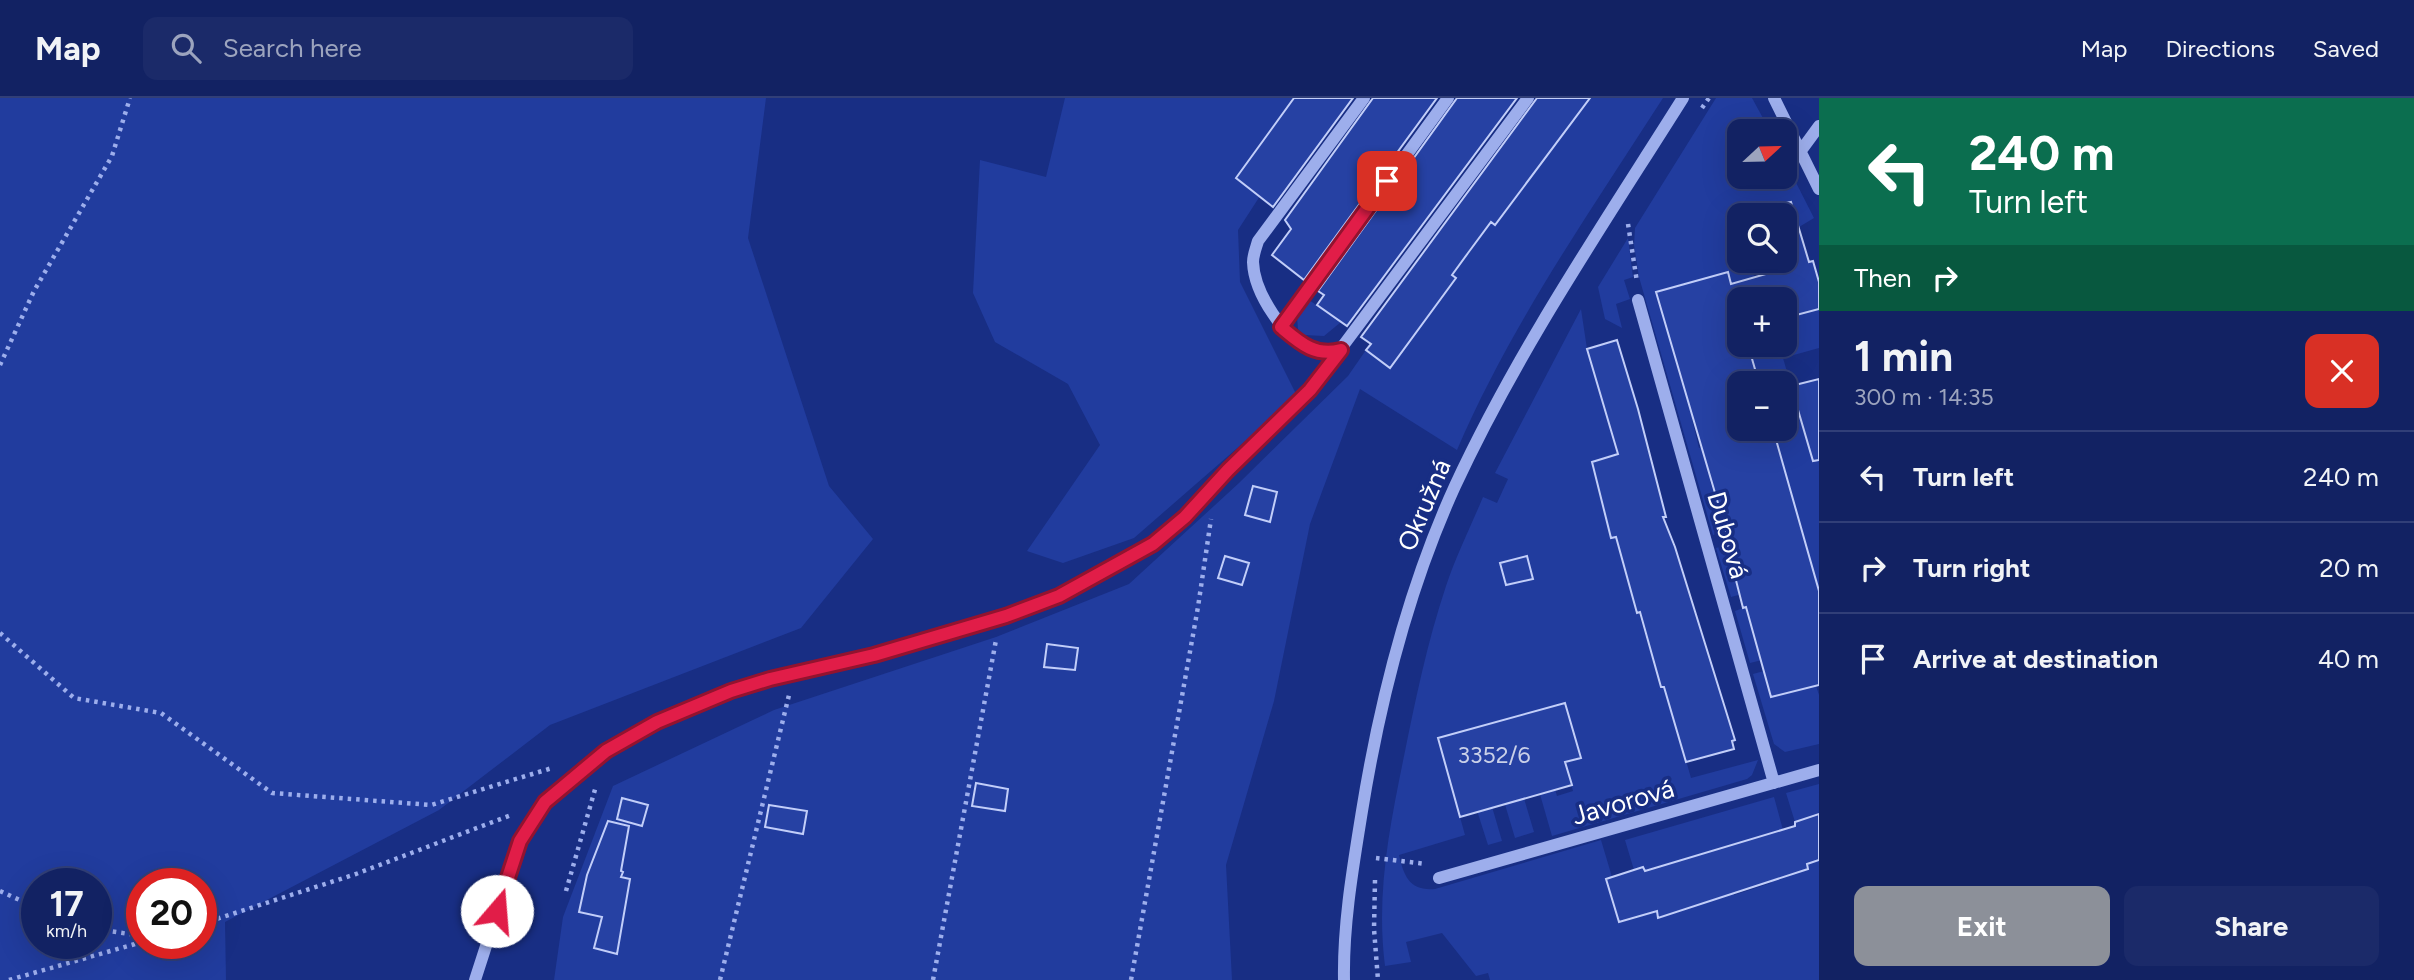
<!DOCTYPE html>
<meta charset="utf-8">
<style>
:root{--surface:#122263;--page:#1b2a69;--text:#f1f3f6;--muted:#9ca4be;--line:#313f78;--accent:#8c9099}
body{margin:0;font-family:Figtree,sans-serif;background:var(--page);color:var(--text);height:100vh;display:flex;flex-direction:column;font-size:26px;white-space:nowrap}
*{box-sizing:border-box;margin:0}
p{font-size:23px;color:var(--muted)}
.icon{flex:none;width:38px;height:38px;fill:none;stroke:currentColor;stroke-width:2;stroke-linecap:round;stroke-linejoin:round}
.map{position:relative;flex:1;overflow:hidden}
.details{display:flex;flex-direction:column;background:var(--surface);width:595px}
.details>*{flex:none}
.hud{background:#0b6e4f;color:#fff;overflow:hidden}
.needle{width:46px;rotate:68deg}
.fabs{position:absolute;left:1727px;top:21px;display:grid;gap:14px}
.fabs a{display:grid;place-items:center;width:70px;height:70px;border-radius:14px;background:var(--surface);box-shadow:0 7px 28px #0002,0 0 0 2px var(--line);font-size:35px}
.speed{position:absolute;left:21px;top:770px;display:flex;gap:14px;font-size:35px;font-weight:700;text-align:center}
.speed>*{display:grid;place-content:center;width:91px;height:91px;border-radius:50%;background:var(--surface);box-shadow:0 7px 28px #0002,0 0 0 2px var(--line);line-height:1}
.speed small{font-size:18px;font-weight:400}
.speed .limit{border:10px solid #d22;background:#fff;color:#111}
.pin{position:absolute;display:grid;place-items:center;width:60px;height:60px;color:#fff;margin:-30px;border-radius:14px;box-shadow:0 4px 10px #0006}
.me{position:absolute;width:77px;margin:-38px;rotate:18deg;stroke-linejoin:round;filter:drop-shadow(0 0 5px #0008)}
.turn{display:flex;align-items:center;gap:24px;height:147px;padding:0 35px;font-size:32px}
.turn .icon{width:91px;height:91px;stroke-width:2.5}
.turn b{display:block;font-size:49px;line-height:60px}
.then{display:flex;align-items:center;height:66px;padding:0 35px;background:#0003;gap:14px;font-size:26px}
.round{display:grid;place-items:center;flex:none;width:74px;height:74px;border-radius:14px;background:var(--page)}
.head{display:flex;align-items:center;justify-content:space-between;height:119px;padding:0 35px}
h1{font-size:42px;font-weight:700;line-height:52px}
.primary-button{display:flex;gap:14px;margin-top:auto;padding:14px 35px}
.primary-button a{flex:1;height:80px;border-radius:14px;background:var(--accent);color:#fff;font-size:28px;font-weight:700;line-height:80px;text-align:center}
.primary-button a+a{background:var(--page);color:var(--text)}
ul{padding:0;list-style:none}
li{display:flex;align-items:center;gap:21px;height:91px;padding:0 35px;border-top:2px solid var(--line)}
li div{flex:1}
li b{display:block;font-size:26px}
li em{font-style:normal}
header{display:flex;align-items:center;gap:42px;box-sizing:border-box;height:98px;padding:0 35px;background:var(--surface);border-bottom:2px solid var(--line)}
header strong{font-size:33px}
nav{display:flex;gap:38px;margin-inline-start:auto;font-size:24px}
.search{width:490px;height:63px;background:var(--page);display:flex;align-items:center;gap:18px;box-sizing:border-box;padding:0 24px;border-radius:14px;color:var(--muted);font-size:26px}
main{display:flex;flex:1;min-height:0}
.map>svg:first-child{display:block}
.green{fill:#213c9e;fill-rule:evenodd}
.building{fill:#2641a3;stroke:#c2cef9;stroke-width:2}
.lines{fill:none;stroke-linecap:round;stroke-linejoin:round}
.path{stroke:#9daeec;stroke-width:4.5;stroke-dasharray:3.5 5;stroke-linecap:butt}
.minor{stroke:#9daeec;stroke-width:12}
.route-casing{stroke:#92132f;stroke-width:18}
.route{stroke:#e11d48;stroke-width:12}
.labels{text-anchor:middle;stroke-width:7;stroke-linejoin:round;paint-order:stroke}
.number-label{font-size:23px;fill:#c9d0e8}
.street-label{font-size:26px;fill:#fff;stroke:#182e84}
</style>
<header>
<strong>Map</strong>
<div class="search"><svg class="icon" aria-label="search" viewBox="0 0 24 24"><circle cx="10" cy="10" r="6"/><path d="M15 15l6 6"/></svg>Search here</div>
<nav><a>Map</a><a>Directions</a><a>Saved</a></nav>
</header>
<main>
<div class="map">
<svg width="1819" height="882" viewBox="0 0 1819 882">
<rect width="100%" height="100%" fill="#182e84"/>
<path class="green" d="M0 0H766L748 140 829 388 873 441 801 530 550 627 439 712 225 824 226 882H0ZM37 786H96V845H37ZM142 786H201V845H142Z
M1065 0H1294L1236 80 1260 98 1238 132 1240 184 1297 298 1134 440 1063 465 1027 453 1100 347 1068 286 995 244 973 195 980 62 1046 79Z
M1586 0H1663C1590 114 1511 226 1457 352L1360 291 1310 426 1274 603 1226 767 1232 882H554L563 819 613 688 774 612 996 539 1129 486 1239 385 1348 278 1366 252 1390 270 1456 181 1452 177 1491 124 1496 127 1526 86 1521 82 1550 54 1544 50Z
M1716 0H1752L1770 33H1740V79H1785V63L1814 120 1799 129 1785 133V117H1740V163H1750L1760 201H1740L1739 216 1727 174 1656 195 1663 220 1704 209 1714 246 1674 257 1682 286 1726 275 1736 308 1692 321 1699 350 1745 336 1753 371 1710 383 1719 411 1763 399 1746 427 1713 437 1639 179 1634 147 1635 130Z
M1628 140 1633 179 1624 182 1630 201 1616 206 1622 230 1605 221 1598 189Z
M1309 202 1341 224 1324 238 1304 237 1298 231 1297 219Z
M1581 211 1587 251 1611 333 1640 350 1592 364 1611 440 1616 439 1661 589H1665L1691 680 1758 662 1752 677 1747 681 1552 738 1533 672 1548 668 1557 698 1573 693 1565 664 1580 660 1565 606 1515 619 1503 626 1501 622 1470 631 1454 641 1452 636 1438 640 1465 737 1399 757C1404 779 1410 793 1435 791L1601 742 1612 779 1607 782 1619 824 1657 813 1659 820 1696 808 1694 803 1732 791 1734 797 1771 785 1770 781 1808 771 1807 766 1819 762V882H1490L1488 875 1476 878 1442 835 1406 844 1411 864 1385 868C1376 797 1389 732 1403 663 1415 604 1427 545 1446 488 1456 458 1471 428 1483 399L1497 405 1508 381 1495 375ZM1526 458 1533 481 1506 487 1500 465Z
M1819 211V250L1783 260 1805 336 1819 333V493L1772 331H1785V285H1759L1748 247H1785V220Z
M1727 447 1735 474 1770 560 1750 565 1735 513 1746 509 1742 496 1731 499 1716 450Z
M1764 573 1771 599 1816 588 1819 597V646L1785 654 1774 646 1753 576Z
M1517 677 1534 734 1515 740 1498 683Z
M1819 686V716L1795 724 1786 695Z
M1488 695 1502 743 1488 747 1473 700Z
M1774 699 1783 732 1721 754 1720 750 1683 761 1684 766 1646 777 1643 769 1634 772 1625 742Z"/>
<path class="building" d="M1294 0H1353L1273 109 1236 80Z
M1373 0H1437L1304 182 1272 157 1291 131 1285 122Z
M1457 0H1517L1347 228 1317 207 1324 197 1318 193Z
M1537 0H1590L1495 127 1491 124 1468 155 1452 177 1456 180 1390 270 1366 252 1371 246 1361 239Z
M1791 104 1809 164 1813 163 1819 184V211L1785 220V201H1740V247H1748L1759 285H1740V331H1773L1819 493V587L1771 599 1746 509 1743 510 1727 447 1730 446 1656 194 1728 174 1731 186 1780 172 1777 163H1785V105Z
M1617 242 1638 311 1666 419H1663L1675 449 1735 642 1732 643 1734 651 1686 664 1664 589H1661L1640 514 1637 515 1616 439 1611 440 1592 364 1618 356 1587 251Z
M1819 281V362L1813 363 1791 288Z
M1253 388 1277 394 1270 424 1245 417Z
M1225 458 1249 465 1242 487 1218 480Z
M1527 458 1533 481 1506 487 1500 465Z
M1047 546 1078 550 1075 572 1044 569Z
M1565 605 1581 660 1565 664 1572 687 1460 719 1438 640Z
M976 685 1008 691 1005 713 972 708Z
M622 700 648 707 642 728 617 721Z
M769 707 807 713 803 736 765 729Z
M1819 716V762L1807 766 1808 771 1658 820 1657 813 1619 824 1606 781 1643 769 1645 773 1795 728V724Z
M608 723 629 728 621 773 623 774 621 779 630 781 617 856 594 850 602 819 579 814 587 777Z"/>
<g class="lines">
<path class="path" d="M1702 10 1709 0
M1628 126 1637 184
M0 267 34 193 112 58 130 0
M0 535 74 600 161 615 272 695 431 707 552 670
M1376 760 1426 766
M1375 782 1374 831 1378 882
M0 793 37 810
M566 793 596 688
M201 826 356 776 511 717
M96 831 142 838
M9 882 142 844
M720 882 789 597
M933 882 996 542
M1131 882 1198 509 1211 421"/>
<path class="minor" d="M1774 0 1819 91
M1800 54 1819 28
M1638 202 1774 685
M1281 229 1448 0
M1341 252C1332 254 1323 257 1314 253 1285 242 1254 195 1253 164 1253 157 1256 150 1258 143L1364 0
M1439 780 1819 672
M475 882 520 743 545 704 606 653 657 624 731 593 770 581 874 557 1006 518 1059 497 1153 446 1185 419 1229 372 1310 292 1528 0
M1344 882C1343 826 1353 769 1362 713 1380 602 1408 491 1455 388 1518 252 1603 127 1683 0"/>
</g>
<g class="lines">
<g class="route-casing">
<path id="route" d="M497 813 520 743 545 704 606 653 657 624 731 593 770 581 874 557 1006 518 1059 498 1153 446 1185 419 1228 372 1310 292 1341 252C1315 259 1300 245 1281 229L1387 83"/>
</g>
<use href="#route" class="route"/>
</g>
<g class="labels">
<g class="number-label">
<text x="1494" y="665">3352/6</text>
</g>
<g class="street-label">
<text transform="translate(1424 407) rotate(-67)" y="9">Okružná</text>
<text transform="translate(1728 437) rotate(74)" y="9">Dubová</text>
<text transform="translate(1623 704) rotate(-16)" y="9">Javorová</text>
</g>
</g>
</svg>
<div class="fabs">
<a><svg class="needle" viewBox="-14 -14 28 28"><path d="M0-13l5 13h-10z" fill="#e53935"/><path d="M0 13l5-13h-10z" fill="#9ca4be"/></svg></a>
<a><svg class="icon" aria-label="search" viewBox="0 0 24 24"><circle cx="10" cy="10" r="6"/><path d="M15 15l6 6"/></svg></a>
<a>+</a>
<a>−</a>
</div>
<div class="speed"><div>17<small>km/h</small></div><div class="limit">20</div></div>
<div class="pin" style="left:1387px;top:83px;background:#d93025"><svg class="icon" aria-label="arrive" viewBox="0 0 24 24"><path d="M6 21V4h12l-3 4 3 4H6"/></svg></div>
<svg class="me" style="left:497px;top:813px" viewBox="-20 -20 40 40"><circle r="19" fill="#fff"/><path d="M0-13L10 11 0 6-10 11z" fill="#e11d48"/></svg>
</div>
<section class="details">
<div class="hud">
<div class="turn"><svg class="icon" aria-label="left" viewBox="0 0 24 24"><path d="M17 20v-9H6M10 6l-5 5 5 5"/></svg><div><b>240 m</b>Turn left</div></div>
<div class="then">Then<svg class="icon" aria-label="right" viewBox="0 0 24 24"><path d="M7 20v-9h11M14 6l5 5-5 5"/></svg></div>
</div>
<div class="head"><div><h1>1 min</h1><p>300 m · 14:35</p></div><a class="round" style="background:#d93025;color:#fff"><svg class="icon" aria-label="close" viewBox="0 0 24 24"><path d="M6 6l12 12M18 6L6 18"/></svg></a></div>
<ul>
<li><svg class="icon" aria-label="left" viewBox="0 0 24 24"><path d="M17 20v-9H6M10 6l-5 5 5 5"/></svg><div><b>Turn left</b></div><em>240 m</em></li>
<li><svg class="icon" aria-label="right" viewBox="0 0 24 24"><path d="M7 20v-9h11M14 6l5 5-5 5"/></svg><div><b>Turn right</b></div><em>20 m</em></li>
<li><svg class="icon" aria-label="arrive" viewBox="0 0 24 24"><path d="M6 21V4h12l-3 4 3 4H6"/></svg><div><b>Arrive at destination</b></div><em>40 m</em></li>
</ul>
<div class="primary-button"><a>Exit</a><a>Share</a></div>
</section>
</main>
